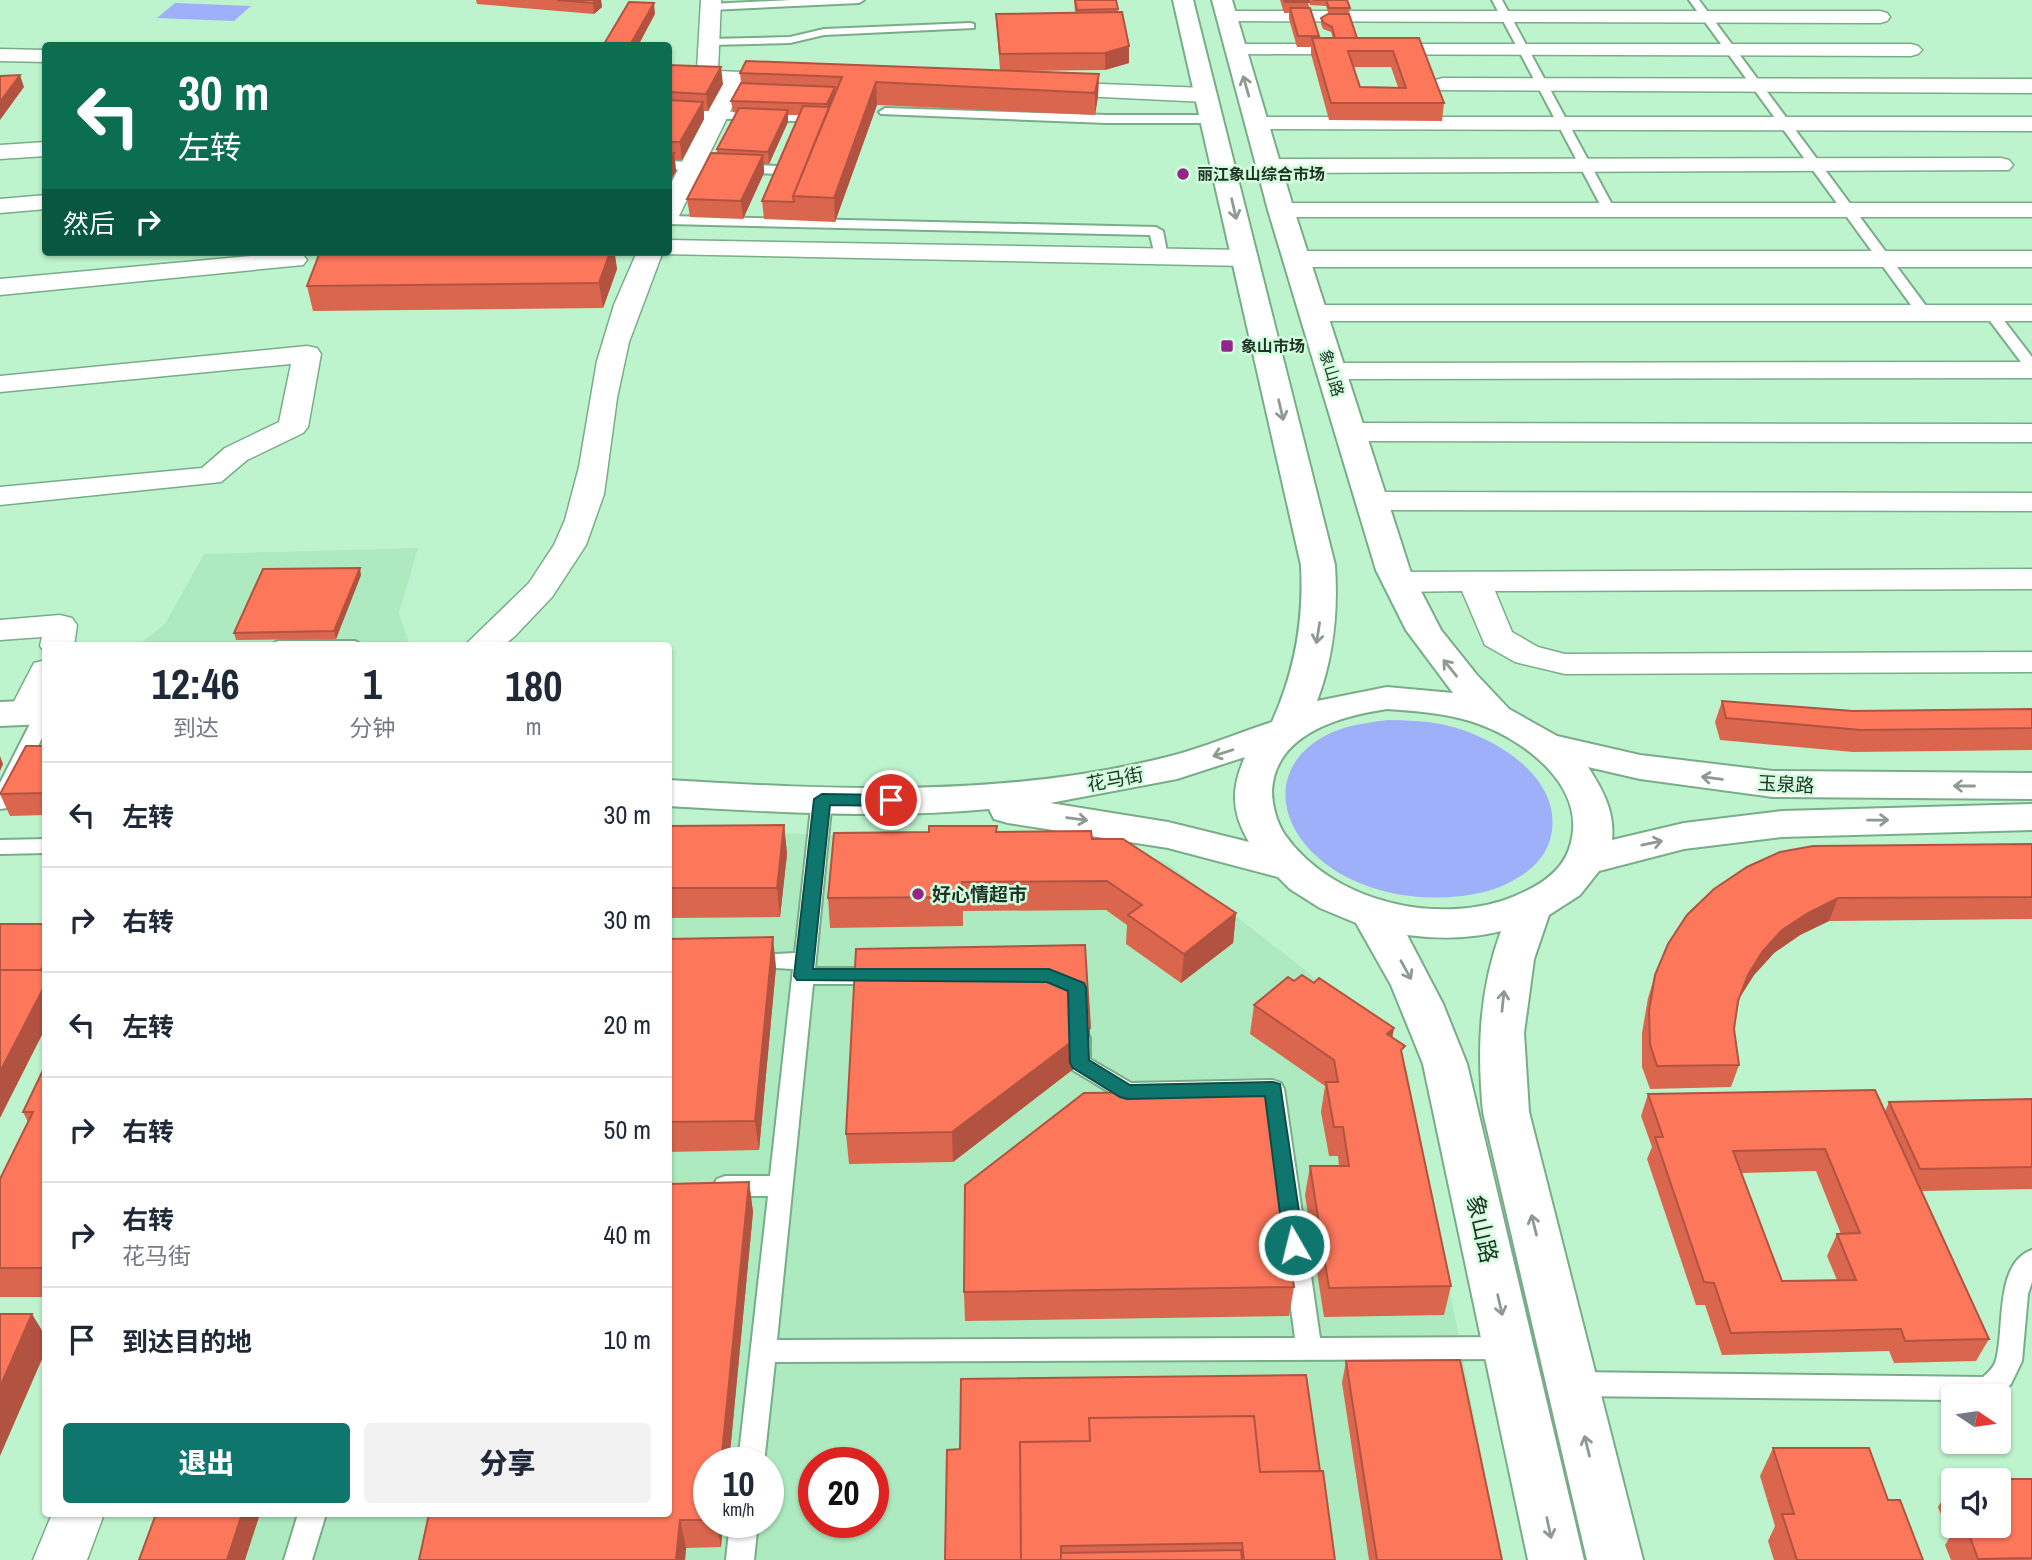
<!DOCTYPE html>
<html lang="zh">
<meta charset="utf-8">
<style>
:root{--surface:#fff;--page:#f2f2f3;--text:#1f2937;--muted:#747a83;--line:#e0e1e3;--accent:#0f766e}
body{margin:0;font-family:"Archivo Narrow","Noto Sans SC",sans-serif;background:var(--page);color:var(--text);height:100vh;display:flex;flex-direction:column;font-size:26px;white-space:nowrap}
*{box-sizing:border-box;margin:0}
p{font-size:23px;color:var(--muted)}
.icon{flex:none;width:38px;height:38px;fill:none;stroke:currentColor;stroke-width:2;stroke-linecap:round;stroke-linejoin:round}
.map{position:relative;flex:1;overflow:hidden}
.drawer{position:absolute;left:42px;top:642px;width:630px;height:875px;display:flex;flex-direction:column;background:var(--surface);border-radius:7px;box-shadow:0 2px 5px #0004}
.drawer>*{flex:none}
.top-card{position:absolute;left:42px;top:42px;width:630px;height:214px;border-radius:7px;box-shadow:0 2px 5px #0004;background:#0b6e4f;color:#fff;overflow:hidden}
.needle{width:46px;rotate:103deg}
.buttons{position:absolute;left:1941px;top:1384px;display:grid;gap:14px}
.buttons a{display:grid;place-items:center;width:70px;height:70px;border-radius:7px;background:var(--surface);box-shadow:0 2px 5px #0004;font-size:35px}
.speed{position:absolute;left:693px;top:1447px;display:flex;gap:14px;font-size:35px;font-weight:700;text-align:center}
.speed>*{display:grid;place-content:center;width:91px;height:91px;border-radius:50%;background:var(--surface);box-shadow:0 2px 5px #0004;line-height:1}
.speed small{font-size:18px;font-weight:400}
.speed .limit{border:10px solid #d22;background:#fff;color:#111}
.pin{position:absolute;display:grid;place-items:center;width:60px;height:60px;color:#fff;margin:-30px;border:4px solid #fff;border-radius:50%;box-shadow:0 2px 7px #0007}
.me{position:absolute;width:77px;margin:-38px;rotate:352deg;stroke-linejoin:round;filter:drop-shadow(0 0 5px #0008)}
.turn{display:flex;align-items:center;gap:24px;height:147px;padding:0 21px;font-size:32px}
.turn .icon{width:91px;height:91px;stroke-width:2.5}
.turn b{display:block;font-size:49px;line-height:60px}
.then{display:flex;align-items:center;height:66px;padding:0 21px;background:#0003;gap:14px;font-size:26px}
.eta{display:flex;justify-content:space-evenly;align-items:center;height:119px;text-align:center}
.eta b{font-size:42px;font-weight:800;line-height:49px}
.cta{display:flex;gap:14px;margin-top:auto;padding:14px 21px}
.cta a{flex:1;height:80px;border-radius:7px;background:var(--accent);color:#fff;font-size:28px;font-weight:800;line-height:80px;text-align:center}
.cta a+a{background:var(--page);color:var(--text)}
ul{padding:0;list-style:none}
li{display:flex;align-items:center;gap:21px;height:105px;padding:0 21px;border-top:2px solid var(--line)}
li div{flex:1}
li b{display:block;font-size:26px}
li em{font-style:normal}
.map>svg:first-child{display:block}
.built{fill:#aeeabf;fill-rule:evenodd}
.green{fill:#9eb0fa}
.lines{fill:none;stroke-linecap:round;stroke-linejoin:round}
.lane-casing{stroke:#79ac88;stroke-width:4}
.street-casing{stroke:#79ac88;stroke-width:3}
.secondary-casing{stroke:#79ac88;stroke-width:4}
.lane{fill:#fff;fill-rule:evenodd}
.street{fill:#fff;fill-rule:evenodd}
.secondary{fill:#fff;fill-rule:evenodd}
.wall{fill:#da664e;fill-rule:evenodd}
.shaded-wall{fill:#b15340}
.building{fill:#fd775b;stroke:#b15340;stroke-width:2;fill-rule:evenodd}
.oneway{stroke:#8e9992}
.route{fill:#0f766e;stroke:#0a4d48;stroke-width:2}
.poi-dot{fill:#942688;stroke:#d3fede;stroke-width:2.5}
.labels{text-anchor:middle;stroke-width:5;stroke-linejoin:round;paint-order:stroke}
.far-poi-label{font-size:16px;font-weight:bold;fill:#1e3325;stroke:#d3fede;text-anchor:start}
.far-street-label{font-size:16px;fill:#1e3325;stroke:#d3fede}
.street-label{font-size:19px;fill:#1e3325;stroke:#d3fede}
.poi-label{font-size:19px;font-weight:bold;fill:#1e3325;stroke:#d3fede;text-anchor:start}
.near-street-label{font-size:23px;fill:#1e3325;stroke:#d3fede}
</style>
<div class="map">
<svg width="2032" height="1560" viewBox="0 0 2032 1560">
<rect width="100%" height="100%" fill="#bef4cd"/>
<path class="built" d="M418 548 399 613 410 646H137L165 624 204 554Z
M669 828 1116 848 1166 862 1389 1035 1407 1069 1502 1560H140L156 1514H668ZM709 1463H768V1522H709ZM814 1463H873V1522H814Z"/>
<path class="green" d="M175 3 251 6 234 21 157 18Z
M1388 720C1406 720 1424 721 1441 724 1494 735 1570 780 1549 843 1540 868 1512 884 1488 891 1431 906 1357 896 1313 853 1267 807 1280 750 1341 729 1356 724 1372 722 1388 720Z"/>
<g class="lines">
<g class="lane-casing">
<path id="lane" d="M792 0H864L859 3 710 10 705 7 710 4Z
M1492 0H1502L1615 210 1614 213H1604L1603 210Z
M1689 0H1699L1929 310V316H1919Z
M970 23 974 24V28L824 35 790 43 709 45 704 42 709 39 790 37 824 29Z
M885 108 1107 115H1212L1218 119 1212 123H1107L881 114 879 112Z
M668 110 823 114 829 118 823 122 668 117Z
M668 161 777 166 783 170 777 174 668 169Z
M668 216 1156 227 1163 231 1168 257 1166 260H1156L1150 235 668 224Z
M1991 309 1996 310 2032 357V371L2027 370 1984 313Z
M278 641H355L364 646H269Z
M46 706V730L10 803 7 808 0 809V783L36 712 38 708Z
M822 793 829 794 832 799 815 968H879L887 970 890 976 887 982 879 984H813L777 1340 1295 1338 1263 1098 1127 1101 1119 1098 1071 1069C1066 1059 1066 1042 1071 1032L1079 1030 1087 1032 1090 1038V1059L1131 1083 1273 1080 1281 1083 1284 1089 1320 1338 1508 1337 1517 1340 1521 1348 1517 1356 1508 1359 775 1362 764 1463H738L768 1196H725L717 1193 713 1186 717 1179 725 1176H770L793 969 742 966 739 961 742 956 795 953 812 799 815 794Z
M46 839V853L0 854V840Z
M2032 1250V1282L2028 1294 2022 1361 2011 1384 1998 1397 1953 1396V1400L1572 1396 1563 1392 1559 1384 1563 1376 1572 1372 1983 1377C1989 1372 1994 1367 1996 1360 2005 1329 1994 1263 2032 1250Z
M298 1514H326L312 1560H284Z
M730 1522H758L754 1560H726Z"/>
</g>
<g class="street-casing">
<path id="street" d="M701 0H721L718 71 788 74 796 75 799 80 796 85H743L680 214 677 219 668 221V189L722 84 668 82V70H697Z
M1227 11H1880L1887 13 1890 17 1887 21 1880 23 1220 21 1217 17 1220 13Z
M1236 44H1911L1918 46 1922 50 1918 54 1911 56 1229 54 1225 50 1229 46Z
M0 49 46 50V62L0 61Z
M1443 78 2032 79V93L1435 90 1432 85 1435 80Z
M1049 82 1206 88 1214 90 1217 95 1214 100 1206 102 1041 94 1038 89 1041 84Z
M1257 117H2032V131L1249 129 1246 124 1249 119Z
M46 142V156L0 159V145Z
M2001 158 2009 160 2013 165 2009 170 1269 173 1261 171 1257 166 1261 161 1269 159Z
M46 195V209L0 213V199Z
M1281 203H2032V217H1281L1272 215 1269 210 1272 205Z
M668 240 1245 250 1254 253 1258 258 1254 263 1245 266 662 254 629 342 617 398 604 494 586 545 552 597 515 636 503 646H464L529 583 554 545 565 520 579 467 597 361 614 305 637 252H668Z
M1297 251H2032V267H1297L1288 264 1284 259 1288 254Z
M294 252 303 255 307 260 303 265 0 295V279Z
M1313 305H2032V321H1313L1304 319 1300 313 1304 307Z
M307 346 317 348 321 354 308 427 303 433 247 460 221 482 0 505V487L202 468 225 448 279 422 291 364 0 392V376Z
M2032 362V378L1331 379 1321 377 1317 371 1321 365 1331 363Z
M1350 423 2032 424V442L1350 441 1340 438 1335 432 1340 426Z
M1372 492 2032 493V511L1372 510 1361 508 1357 501 1361 494Z
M2032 569V589L1495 591 1512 632 1538 647 1565 654 2032 652V672L1565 674 1515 662 1485 645 1462 591 1398 592 1387 589 1382 582 1387 575 1398 572Z
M60 615 72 618 77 625 74 646H46V653L40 646 42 637 0 640V620Z
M46 660V709L38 721 26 724 14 721 8 713 34 663Z
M52 1514H104L87 1560H33Z"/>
</g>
<g class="secondary-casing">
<path id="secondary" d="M1173 0H1193L1335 565C1338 612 1334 656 1317 701L1387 687 1453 693 1406 630 1376 570 1268 210 1212 0H1232L1294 210 1410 570 1441 630 1477 675 1509 709 1557 736 1640 755 1773 771 2032 773V799L1773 797 1640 779 1588 767C1603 790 1615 812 1612 840L1684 823 1782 811 2032 804V830L1782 837 1684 849 1599 871 1580 895 1549 915 1534 959 1524 1033 1529 1112 1643 1560H1587L1483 1112C1477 1050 1479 991 1501 931 1469 939 1439 939 1407 935L1443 1004 1467 1064 1584 1560H1528L1423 1064 1415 1044 1391 985 1356 923 1320 908 1290 889 1278 877 1168 848 1008 823 994 819 989 809C883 819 775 812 668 806V780C835 790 1007 798 1171 756 1205 747 1238 733 1272 722 1295 671 1304 621 1301 565ZM1387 709C1415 711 1443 713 1470 721 1522 737 1591 787 1569 849 1561 873 1537 887 1515 896 1441 927 1333 903 1285 835 1277 823 1272 806 1272 791 1275 733 1341 716 1387 709ZM1245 757C1231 788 1231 812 1249 842L1168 822 1050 803 1177 779Z
M46 700V724L0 726V702Z"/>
</g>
<use href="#lane" class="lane"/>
<use href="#street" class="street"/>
<use href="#secondary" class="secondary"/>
</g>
<path class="wall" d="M476 0H601L602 7 594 14 477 4Z
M1074 0H1116L1118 12 1129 46V63L1105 70 1020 71 1099 74 1098 96 1095 115 877 105 835 222 764 219 762 201 799 115H788V122L769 164H764V173L743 219 690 217 687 199 717 153V149L736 113 733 112 731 101 741 83 740 73 1000 70 997 30 996 14 1075 12Z
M1280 0H1308L1309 8 1319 38H1333L1331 32 1323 29 1321 24V18L1357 38H1419L1444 103 1442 121 1329 120 1311 54V47H1297L1289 19V13H1284ZM1354 67H1391L1398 87H1360Z
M1309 0H1347L1350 8 1349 13H1328L1326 6 1310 5Z
M668 65 723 84 708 111H704V119L682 160H675L676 171 668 184Z
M320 252H636L635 254H615L617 269 603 308 313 311 307 286Z
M361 575 336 639 236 640 234 633Z
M1722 701 1853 711 2032 709V750L1853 752 1720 740 1715 722Z
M46 746V815L10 816 0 794Z
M784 825 787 854 780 917 668 918V826Z
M997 832 1092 839 1236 913 1233 943 1181 983 1126 944 1127 925 1106 910 963 911V926L830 928 828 898Z
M2032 844V919L1829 921 1800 935 1774 953 1754 975 1740 997 1734 1029 1739 1065 1731 1087 1650 1089 1642 1067V1033L1648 998 1655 975 1668 944Z
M668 939 776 967 759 1150 668 1152Z
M1254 1005 1392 1038 1403 1058 1451 1286 1444 1315 1324 1317 1305 1195 1310 1166H1339L1338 1156H1329L1321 1112 1325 1086 1250 1034Z
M1089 1057 953 1162 849 1164 846 1134Z
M46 1066V1297H0V1179L28 1122 23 1112Z
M1648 1094 1885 1111 1889 1102 2032 1099V1189L1921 1191 1989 1339 1976 1361 1894 1363 1889 1351 1722 1355 1705 1305H1696L1647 1159 1652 1147 1641 1116ZM1816 1171 1841 1234H1837L1827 1256 1837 1280 1782 1281 1741 1173Z
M749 1182 753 1212 729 1463H709V1522H723L721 1547 686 1548 685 1560H419Z
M1294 1287 1289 1316 965 1321 964 1292Z
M1346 1361 1502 1560H1369L1342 1383Z
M1773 1448 1888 1500 1923 1560H1774L1768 1541 1775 1526 1760 1476Z
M1320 1471 1335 1560H945Z
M1955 1479H2032V1560H1951L1945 1545 1950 1537 1938 1507 1953 1482V1526H1998V1480H1954Z"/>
<path class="shaded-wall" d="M596 0H601L602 7 594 14 593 3Z
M654 3 655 14 638 46H630Z
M1129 46V63L1105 70V53Z
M721 67 723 84 708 111 706 94Z
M1099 74 1098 96 1095 115V93Z
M20 75 24 87 0 120V102Z
M876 82 877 105 835 222 834 198Z
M835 87V99L828 116 827 104Z
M703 102 704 119 682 160 680 142Z
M788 110V122L769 164 768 152Z
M674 153 676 171 668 184V162Z
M763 155 764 173 743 219 741 201Z
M610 252H614L617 269 603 308 599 283Z
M360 568 361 575 336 639 334 631Z
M0 756 3 764 0 771Z
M784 825 787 854 780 917 777 888Z
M1838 898 1829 921 1800 935 1774 953 1754 975 1740 997 1748 975 1762 952 1782 930 1808 913Z
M1236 913 1233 943 1181 983 1184 954Z
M773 937 776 967 759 1150 755 1121Z
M46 961V1027L0 1118V1072L37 977Z
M1090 1028 1089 1057 953 1162 952 1132Z
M1394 1028 1389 1057 1387 1034Z
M749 1182 753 1212 729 1463H721Z
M32 1314 46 1337V1350L0 1456V1387Z
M242 1514H260L245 1560H227Z
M680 1520 686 1548 685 1560H676Z
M716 1522H723L721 1547Z"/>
<path class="building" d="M557 0H596L593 3Z
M1075 0H1116L1118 9 1077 10Z
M1284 0H1308L1309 2H1285Z
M1313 0H1347L1350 8H1329L1326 0Z
M629 2 654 3 630 45 604 44Z
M1290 8H1310L1319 36H1298Z
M1122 12 1129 46 1105 53 1000 54 996 14Z
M1328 14H1349L1357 38H1335L1332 27 1324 23 1321 18Z
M1312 38H1419L1444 103H1331ZM1348 51H1393L1406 88 1360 87Z
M746 61 1099 74 1095 93 876 82 834 198 793 196 842 77 740 73Z
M668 65 721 67 706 94 668 92Z
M20 75 0 102V76Z
M741 83 835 87 827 104 731 101Z
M668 100 703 102 680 142H668Z
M803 106 829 107 793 196 794 202 762 201Z
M739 108 788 110 768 152 717 149Z
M668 152 674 153 668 162Z
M711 153 763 155 741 201 687 199Z
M320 252H610L599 283 307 286Z
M360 568 334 631 234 633 263 569Z
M1722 701 1853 711 2032 709V728L1861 730 1726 718Z
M26 746H46V793L0 794Z
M784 825 777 888H668V826Z
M929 826H997L996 832 1091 831 1092 839H1123L1236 913 1184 954 1128 915 1142 905 1107 881 962 882V897L828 898 834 833 929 832Z
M2032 844V897L1838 898 1808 913 1782 930 1762 952 1748 975 1738 1001 1734 1029 1739 1065 1657 1066 1650 1044 1649 1011 1655 975 1668 944 1687 915 1714 889 1747 867 1780 852 1813 846Z
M0 924H46V961L41 970H0Z
M773 937 755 1121 668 1122V939Z
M1085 945 1090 1028 952 1132 846 1134 856 949Z
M0 970H46V983L0 1072Z
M1302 975 1314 983 1319 978 1394 1028 1387 1034 1405 1046 1401 1050 1451 1286 1329 1288 1310 1166H1349L1343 1127H1334L1326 1082H1338L1334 1060 1254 1005 1288 977 1294 981Z
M45 1066 46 1268H0V1179L33 1112H23Z
M1875 1090 1989 1339 1905 1341 1901 1329 1731 1333 1714 1283 1704 1282 1655 1137H1663L1648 1094ZM1825 1149 1860 1233 1837 1234 1856 1280 1782 1281 1733 1151Z
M1266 1091 1294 1287 964 1292 965 1185 1084 1093Z
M2032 1099V1167L1920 1169 1889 1102Z
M749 1182 721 1463H709V1520H680L676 1560H419L429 1514H668V1184Z
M0 1314H32L0 1387Z
M1460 1360 1502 1560H1377L1346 1361Z
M1306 1375 1320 1471 1260 1472 1254 1416 1089 1418 1090 1441 1020 1442 1021 1560H945L947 1450 960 1449 961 1379Z
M1254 1416 1260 1472 1323 1471 1335 1560H1244L1242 1543 1061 1546V1560H1021L1020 1442 1090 1441 1089 1418Z
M1773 1448H1869L1888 1500H1900L1923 1560H1797L1782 1514H1794Z
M1955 1479H2032V1558L1978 1559 1966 1526H1998V1480H1956Z
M156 1514H242L227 1560H139Z
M1241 1550 1242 1560H1061V1553Z"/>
<defs><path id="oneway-shaft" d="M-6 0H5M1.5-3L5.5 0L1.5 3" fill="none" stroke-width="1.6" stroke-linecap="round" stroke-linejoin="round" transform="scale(1.75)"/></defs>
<g class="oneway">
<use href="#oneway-shaft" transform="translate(1246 86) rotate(-106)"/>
<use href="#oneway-shaft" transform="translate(1234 209) rotate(77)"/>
<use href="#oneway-shaft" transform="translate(1281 410) rotate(77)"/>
<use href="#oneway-shaft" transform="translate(1318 633) rotate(99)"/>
<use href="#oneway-shaft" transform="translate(1450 668) rotate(-129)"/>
<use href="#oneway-shaft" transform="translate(1223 753) rotate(162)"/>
<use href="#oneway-shaft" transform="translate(1712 778) rotate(-173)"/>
<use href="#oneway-shaft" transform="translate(1964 786) rotate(-180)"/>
<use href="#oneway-shaft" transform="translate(1077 819) rotate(8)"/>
<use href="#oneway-shaft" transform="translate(1878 820) rotate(-1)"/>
<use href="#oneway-shaft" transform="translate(1652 843) rotate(-12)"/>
<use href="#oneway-shaft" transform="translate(1406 970) rotate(61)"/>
<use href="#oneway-shaft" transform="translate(1503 1001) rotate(-84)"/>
<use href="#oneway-shaft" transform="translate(1534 1225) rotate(-104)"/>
<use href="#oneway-shaft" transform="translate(1500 1305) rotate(77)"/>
<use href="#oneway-shaft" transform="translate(1587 1446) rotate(-104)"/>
<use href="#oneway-shaft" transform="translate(1549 1528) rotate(78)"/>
</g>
<path class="route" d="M822 794 891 795 899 800 891 806 830 805 813 969H1049L1084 983 1086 988 1089 1060 1130 1085 1273 1082 1280 1084 1304 1245 1301 1251 1294 1253 1287 1251 1284 1245 1265 1096 1127 1099 1120 1097 1073 1068 1070 1063 1068 991 1047 982 797 980 794 976 814 799Z"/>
<g class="poi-dot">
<circle cx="1183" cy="174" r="7"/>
<rect x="1220" y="339" width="14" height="14" rx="3.5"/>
<circle cx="918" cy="894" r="7"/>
</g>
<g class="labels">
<g class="far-poi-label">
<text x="1197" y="180">丽江象山综合市场</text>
<text x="1241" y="352">象山市场</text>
</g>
<g class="far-street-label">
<text transform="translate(1332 373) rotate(73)" y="6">象山路</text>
</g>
<g class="street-label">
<text transform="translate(1115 779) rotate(-11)" y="7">花马街</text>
<text transform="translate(1786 784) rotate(3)" y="7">玉泉路</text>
</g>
<g class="poi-label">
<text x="932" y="901">好心情超市</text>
</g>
<g class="near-street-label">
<text transform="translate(1482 1229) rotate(77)" y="8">象山路</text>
</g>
</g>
</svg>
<div class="buttons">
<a><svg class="needle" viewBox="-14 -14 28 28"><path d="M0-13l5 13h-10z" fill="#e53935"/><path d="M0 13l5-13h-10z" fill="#747a83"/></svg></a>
<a><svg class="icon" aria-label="sound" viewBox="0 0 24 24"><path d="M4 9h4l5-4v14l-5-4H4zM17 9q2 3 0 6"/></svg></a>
</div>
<div class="speed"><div>10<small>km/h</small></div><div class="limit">20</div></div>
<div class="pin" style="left:891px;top:800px;background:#d93025"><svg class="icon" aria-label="arrive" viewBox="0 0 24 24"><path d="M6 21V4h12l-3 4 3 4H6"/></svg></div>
<svg class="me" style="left:1294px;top:1245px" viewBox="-20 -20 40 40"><circle r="17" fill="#0f766e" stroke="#fff" stroke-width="3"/><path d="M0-11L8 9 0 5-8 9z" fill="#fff"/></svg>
<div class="top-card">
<div class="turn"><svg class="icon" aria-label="left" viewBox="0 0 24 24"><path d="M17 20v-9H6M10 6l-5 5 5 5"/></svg><div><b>30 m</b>左转</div></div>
<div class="then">然后<svg class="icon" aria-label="right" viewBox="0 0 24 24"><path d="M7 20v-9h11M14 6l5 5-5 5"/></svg></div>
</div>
<section class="drawer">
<div class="eta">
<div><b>12:46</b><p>到达</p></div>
<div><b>1</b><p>分钟</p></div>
<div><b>180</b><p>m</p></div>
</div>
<ul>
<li><svg class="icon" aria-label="left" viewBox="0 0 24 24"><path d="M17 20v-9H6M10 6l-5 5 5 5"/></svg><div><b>左转</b></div><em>30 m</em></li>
<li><svg class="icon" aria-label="right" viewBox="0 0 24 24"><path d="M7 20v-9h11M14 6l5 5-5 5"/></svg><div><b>右转</b></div><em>30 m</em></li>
<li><svg class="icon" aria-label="left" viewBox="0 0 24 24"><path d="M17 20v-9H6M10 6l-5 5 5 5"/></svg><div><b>左转</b></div><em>20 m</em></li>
<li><svg class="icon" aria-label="right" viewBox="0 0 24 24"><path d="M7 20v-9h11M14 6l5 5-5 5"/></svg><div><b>右转</b></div><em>50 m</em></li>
<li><svg class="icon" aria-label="right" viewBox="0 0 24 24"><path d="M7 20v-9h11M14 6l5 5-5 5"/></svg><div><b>右转</b><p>花马街</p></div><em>40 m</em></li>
<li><svg class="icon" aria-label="arrive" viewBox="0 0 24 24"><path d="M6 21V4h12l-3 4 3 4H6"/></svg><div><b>到达目的地</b></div><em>10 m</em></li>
</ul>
<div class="cta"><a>退出</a><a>分享</a></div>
</section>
</div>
